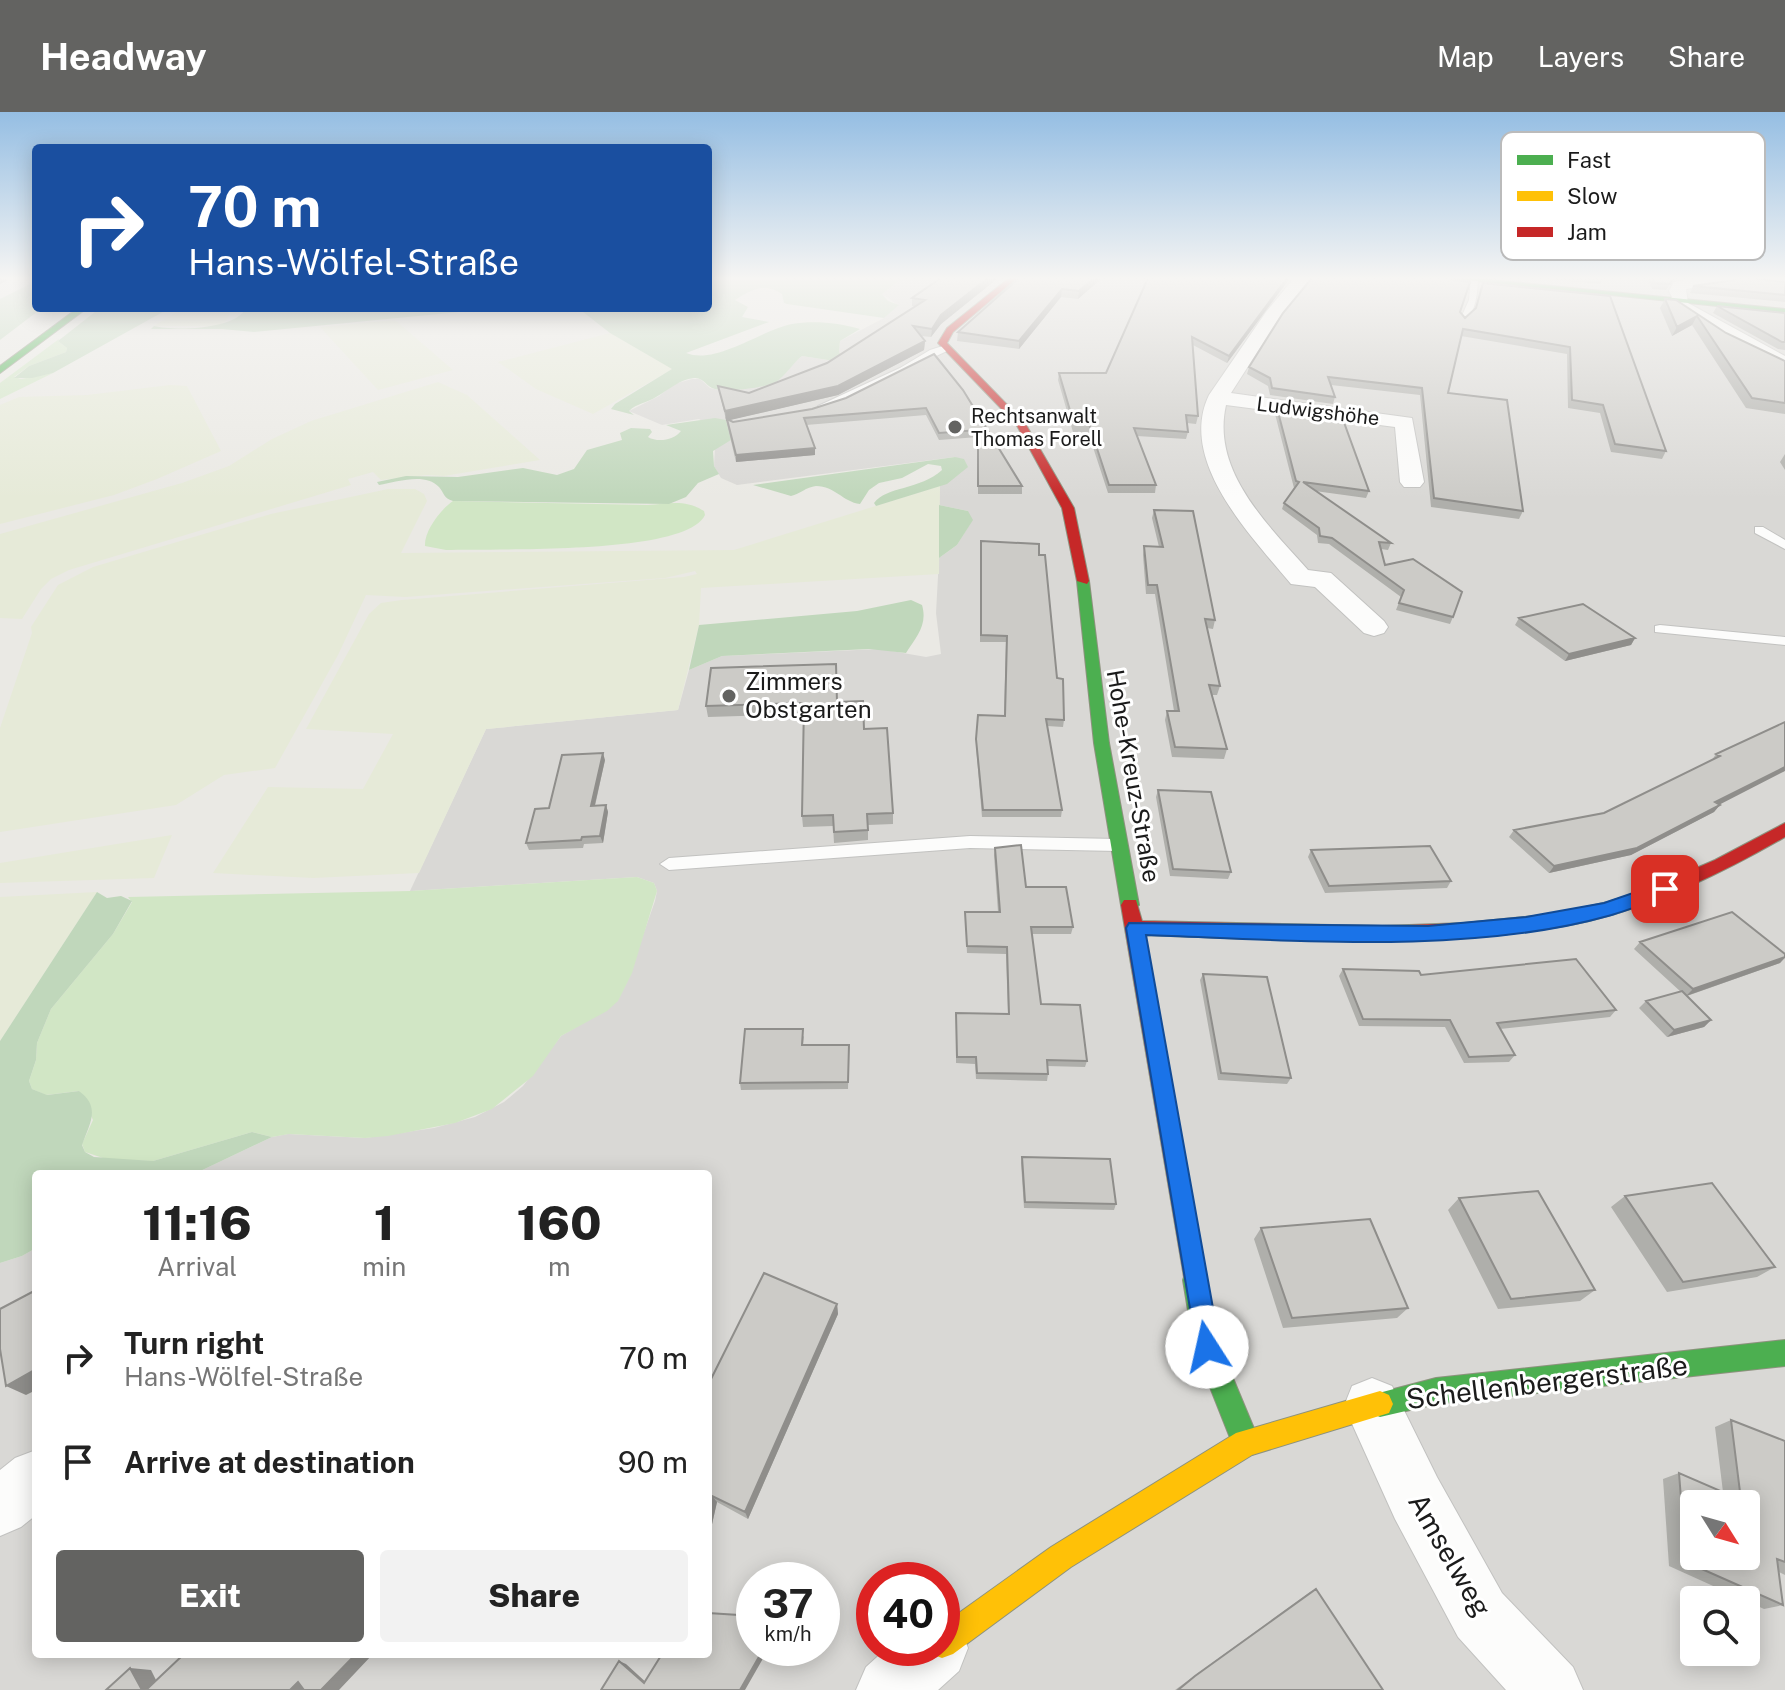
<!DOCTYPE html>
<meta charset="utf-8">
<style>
:root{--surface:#fff;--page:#f2f2f2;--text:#222;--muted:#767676;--accent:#636361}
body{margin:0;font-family:"Public Sans",sans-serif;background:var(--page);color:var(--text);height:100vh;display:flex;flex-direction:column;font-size:30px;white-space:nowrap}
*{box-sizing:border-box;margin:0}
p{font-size:26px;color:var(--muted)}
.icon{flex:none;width:44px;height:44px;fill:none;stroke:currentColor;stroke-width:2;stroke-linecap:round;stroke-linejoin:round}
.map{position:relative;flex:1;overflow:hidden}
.sheet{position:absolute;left:32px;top:1058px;width:680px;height:488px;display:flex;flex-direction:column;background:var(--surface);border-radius:8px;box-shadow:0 4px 20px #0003}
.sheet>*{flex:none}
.top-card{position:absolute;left:32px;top:32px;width:680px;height:168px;border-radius:8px;box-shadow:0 4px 20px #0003;background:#1a4fa0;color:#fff;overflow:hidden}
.needle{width:52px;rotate:127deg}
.buttons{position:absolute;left:1680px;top:1378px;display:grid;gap:16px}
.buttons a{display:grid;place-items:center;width:80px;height:80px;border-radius:8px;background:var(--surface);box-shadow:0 4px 20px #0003;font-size:40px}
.speed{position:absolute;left:736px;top:1450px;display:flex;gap:16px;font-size:40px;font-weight:700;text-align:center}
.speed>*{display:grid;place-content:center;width:104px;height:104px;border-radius:50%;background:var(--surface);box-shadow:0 4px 20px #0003;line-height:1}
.speed small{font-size:20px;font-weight:400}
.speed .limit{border:12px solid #d22;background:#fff;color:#111}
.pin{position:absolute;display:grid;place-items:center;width:68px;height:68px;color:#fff;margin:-34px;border-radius:16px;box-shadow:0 4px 12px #0006}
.me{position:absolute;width:88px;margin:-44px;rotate:350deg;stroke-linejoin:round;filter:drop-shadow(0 0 6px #0008)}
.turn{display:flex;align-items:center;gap:28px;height:168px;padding:0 24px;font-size:36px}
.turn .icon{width:104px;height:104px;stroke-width:2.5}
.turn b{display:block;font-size:56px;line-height:68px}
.eta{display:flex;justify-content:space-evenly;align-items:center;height:136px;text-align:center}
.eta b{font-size:48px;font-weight:800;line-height:56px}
.cta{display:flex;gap:16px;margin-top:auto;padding:16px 24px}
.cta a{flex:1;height:92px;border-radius:8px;background:var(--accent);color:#fff;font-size:32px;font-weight:800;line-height:92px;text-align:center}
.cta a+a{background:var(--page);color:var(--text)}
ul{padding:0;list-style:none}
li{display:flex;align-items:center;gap:24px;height:104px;padding:0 24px}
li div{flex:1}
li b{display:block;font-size:30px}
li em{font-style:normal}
header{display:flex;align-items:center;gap:48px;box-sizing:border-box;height:112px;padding:0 40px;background:var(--accent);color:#fff}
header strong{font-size:38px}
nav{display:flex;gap:44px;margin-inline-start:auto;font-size:28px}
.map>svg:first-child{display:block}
.residential{fill:#d9d8d5;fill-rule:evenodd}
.farmland{fill:#e6ead8}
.grass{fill:#d1e6c5}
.forest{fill:#c0d7bb}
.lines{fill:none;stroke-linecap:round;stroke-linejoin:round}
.lane-casing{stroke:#c2c2c0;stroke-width:2}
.street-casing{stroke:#c2c2c0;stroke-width:2}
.fast-casing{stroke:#8d927e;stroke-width:2}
.slow-casing{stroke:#8d927e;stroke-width:2}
.jam-casing{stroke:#8d927e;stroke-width:2}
.lane{fill:#fcfcfb;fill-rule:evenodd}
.street{fill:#fcfcfb;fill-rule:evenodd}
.fast{fill:#4caf50;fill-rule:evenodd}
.slow{fill:#ffc107;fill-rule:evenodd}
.jam{fill:#c62828;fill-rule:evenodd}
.wall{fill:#afafab}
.shaded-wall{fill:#8f8e8b}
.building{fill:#cccbc7;stroke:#8f8e8b;stroke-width:2;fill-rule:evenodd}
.route{fill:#1a73e8;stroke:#114b97;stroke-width:2}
.poi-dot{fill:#636361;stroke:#fff;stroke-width:3}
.labels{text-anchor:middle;stroke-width:6;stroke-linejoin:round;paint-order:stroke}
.far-street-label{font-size:20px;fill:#1b1b1b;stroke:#fff}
.far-poi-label{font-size:20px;fill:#1b1b1b;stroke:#fff;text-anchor:start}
.poi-label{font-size:24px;fill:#1b1b1b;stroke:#fff;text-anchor:start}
.street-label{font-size:24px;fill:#1b1b1b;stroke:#fff}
.near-street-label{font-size:28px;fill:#1b1b1b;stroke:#fff}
.key{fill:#fff;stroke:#bbb;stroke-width:2}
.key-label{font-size:22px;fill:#1b1b1b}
</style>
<header>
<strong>Headway</strong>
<nav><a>Map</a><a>Layers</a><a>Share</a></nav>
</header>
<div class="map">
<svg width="1785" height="1578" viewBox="0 0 1785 1578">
<rect width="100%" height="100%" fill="#eae9e4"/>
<path class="residential" d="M903 166H1785V1578H0V1151L22 1144 36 1136V1542H708V1062H194L272 1025 288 1022 365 1026 434 1016 475 1005 504 990 523 974 561 924 597 903 636 843 655 789 657 779 654 771 637 765 410 779 486 617 678 598 689 558 722 544 880 537 926 545 941 542 936 501 939 446 957 433 970 412 968 399 939 393 940 374 967 355 955 345 737 373 721 366 714 354 715 335 731 328 699 307 662 313 629 299 659 284 674 272 692 267H700L710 276 719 278 755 275 768 273 802 244 846 251 839 240 840 229 884 206 898 193 882 182ZM1694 1392H1746V1444H1694ZM754 1468H822V1536H754ZM874 1468H942V1536H874ZM1694 1488H1746V1540H1694Z"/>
<path class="farmland" d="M183 196H232L226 209 217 214H154Z
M395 208 453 258 378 278 320 215Z
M610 221 673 257 593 302 536 277 498 250Z
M438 270 467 283 540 348 444 364 427 363 381 368 373 360 348 367 351 373 69 458 51 467 41 477 22 507 0 506V422L182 371 229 354 272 327 311 309Z
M170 273 187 274 221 339 157 367 114 383 0 412V293L19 285 87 283Z
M940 374 939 462 701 476 699 513 678 598 486 617 419 761 313 766 213 761 268 675 363 677 393 622 306 617 369 502 381 491 402 488 684 465 697 462 695 459 665 466 405 485 366 483 338 543 275 656 224 663 176 693 0 720V616L32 521 31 515 58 473 93 455 271 402 388 377H415L424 382 427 389 401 441 734 438Z
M172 723 154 766 0 771V751Z
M97 780 0 929V785Z"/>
<path class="grass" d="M59 227 58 229 67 236 66 240 29 254 14 265 21 267 53 261 0 287V271Z
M453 389 647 393C670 392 684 387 704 399L705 403C686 444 491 436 446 438L425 434C424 419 441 397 453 389Z
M637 765 654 771 657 779 632 861 618 889 607 899 561 924 533 964 492 997 455 1011 388 1024 365 1026 289 1022 272 1025 252 1020 153 1049 109 1048 85 1040 82 1032 93 1008 79 979 46 983 32 977 29 969 36 948 37 931 51 897 113 822 132 790 128 785 410 779Z"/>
<path class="forest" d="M708 166C726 166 774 171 786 166H903L882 182 888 189 899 193 884 206 787 192 784 191 782 182C765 170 750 178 735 188L748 195 742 205 769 210 686 241C716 253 761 218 792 212 814 208 839 211 860 217L840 229 839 240 847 251 802 244C793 251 786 263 776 270 766 276 726 280 715 277 706 275 704 265 694 266 678 268 669 278 656 285 647 291 637 291 629 299L634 303 611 297 615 292 672 257 610 221 578 196H708Z
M36 169V196H42L0 228V187Z
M100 196H170L53 261 32 266H14L29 254 66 240 67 236 58 229Z
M246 196H500L254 220 222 217H151L154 214C174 219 236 218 246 196Z
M715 306 726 308 731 328 713 339 714 354 719 362 698 371 686 385 669 392 453 389C443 386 445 382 439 375 425 360 397 370 379 373L377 370 406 364 458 365 523 356 557 363 574 357 587 338 622 328 620 321 631 316 650 317 652 320 648 325C658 331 674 328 681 319L666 313Z
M955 345 964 347 968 355 947 372 876 394 874 391C887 374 920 378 942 358L941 354 928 352 902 366 879 371 869 378 860 392C843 390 835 374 816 374 806 375 800 382 791 384L753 373Z
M939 393 968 399 973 408 957 433 939 446Z
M911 488 922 493C928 513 916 525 906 541L869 537 722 544 689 558 699 513 857 499Z
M97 780 107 786 121 784 132 789 113 822 51 897 37 931 36 948 29 969 32 977 47 983 79 979C101 995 90 1011 82 1033L85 1040 94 1045 153 1049 252 1020 272 1025 194 1062H36V1136L22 1144 0 1151V929Z"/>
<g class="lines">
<g class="lane-casing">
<path id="lane" d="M1471 166 1478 168C1477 183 1476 200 1464 210L1460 208 1469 188Z
M946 233 949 238 826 296 818 294 900 256 930 238Z
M1755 415H1763L1785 428V437L1755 421Z
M1660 513 1785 525V533L1655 520V514Z
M970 724 1118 727 1127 733 1118 739 970 736 669 758 660 752 669 746Z"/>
</g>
<g class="street-casing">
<path id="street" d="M1294 166H1311L1279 206 1231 281 1412 306 1424 370 1420 375H1404L1400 370 1395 315 1226 293C1211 359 1268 413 1308 458L1331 461 1384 509 1388 515 1384 521 1374 524 1364 521 1315 475 1291 472C1252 425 1177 349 1209 283L1266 200Z
M1698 166H1738L1730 171 1686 177 1688 191 1785 244V258L1683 204 1668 189 1672 185 1669 179 1674 170Z
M1748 166H1785V174L1756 171Z
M1372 1266 1392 1274 1437 1365 1502 1481 1573 1555 1583 1578H1506L1458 1525 1395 1407 1344 1294 1352 1274Z
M36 1338V1403L21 1415 0 1424V1358L15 1346Z
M942 1506 959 1513 968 1536 959 1559 938 1578H856L866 1555 887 1536H942Z"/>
</g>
<g class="fast-casing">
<path id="fast" d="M1448 166H1472L1785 197V201Z
M78 196H87L0 261V254Z
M1083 465 1089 469 1109 631 1139 793 1130 800 1121 793 1094 631 1077 469Z
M1195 1156 1204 1159 1207 1168 1220 1235 1260 1331 1256 1341 1246 1345 1236 1341 1194 1235 1183 1168 1186 1159Z
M1785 1228V1254L1436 1292 1380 1305 1371 1301 1367 1292 1371 1283 1436 1266Z"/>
</g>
<g class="slow-casing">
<path id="slow" d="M1380 1279 1389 1283 1393 1292 1389 1301 1252 1343 1071 1455 953 1542 942 1546 931 1542 929 1536H942V1513L1051 1435 1236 1321Z"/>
</g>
<g class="jam-casing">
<path id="jam" d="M1009 166H1017L953 220 947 231 1025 311 1074 396 1089 469 1087 472 1077 469 1062 396 1016 312 938 231 947 216Z
M1785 711V725C1724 760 1659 792 1589 809 1542 820 1492 824 1444 826 1344 831 1244 827 1145 823L1207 1168 1204 1177 1195 1180 1186 1177 1121 793 1124 788H1136L1142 809 1382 814 1464 811 1554 802 1608 790 1648 777 1715 748Z"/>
</g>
<use href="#lane" class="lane"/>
<use href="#street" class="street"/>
<use href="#fast" class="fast"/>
<use href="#slow" class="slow"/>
<use href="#jam" class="jam"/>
</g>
<path class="wall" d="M941 166H998L941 212 931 225 921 224 925 229 924 238 838 283 729 308 733 310 812 297 846 286 934 242 1022 374V382H978V325L939 328 926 303 806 313 815 336V343L736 350 718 274 749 281 827 251 915 194H912V186Z
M1019 166H1102L1078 187 1061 185 1019 237 957 229 958 220Z
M1148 166H1290L1227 251 1193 233 1198 304 1196 312 1187 311 1188 320 1186 327 1137 324 1156 373 1155 381H1108L1088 320H1073L1058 268 1059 261H1106Z
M1534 166H1603L1600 172Z
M1647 166H1682L1674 167 1666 178 1652 177Z
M1758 167 1785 170V190L1690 181 1693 174 1734 168Z
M1483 171 1610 184 1666 339 1662 347 1611 340 1600 301 1568 296 1567 242 1461 224 1448 281 1523 399 1519 407 1431 395 1420 283 1331 273 1335 285 1333 292 1270 283 1268 274 1247 262 1249 255 1460 200 1465 206 1475 197Z
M1665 187 1726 221 1785 249V302L1746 296 1692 213 1672 224 1660 196Z
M1717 194 1785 201V238L1778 237 1713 201Z
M1277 296 1369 379 1366 386 1315 379 1391 431 1388 438 1381 437 1385 453 1453 505 1450 512 1396 498 1401 485 1329 432 1318 431 1317 423 1282 397 1284 391 1294 376 1275 302Z
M1785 342V358L1780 350Z
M1154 398 1215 508 1213 517 1207 516 1220 574 1217 583H1212L1227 637 1224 647 1172 645 1165 608 1167 599H1174L1155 482H1146L1143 443 1144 434 1159 435 1152 406Z
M980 436 1039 443 1064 608 1063 615 1047 614 1062 698 1061 705H982L976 634 978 603 1004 604 1006 530H980Z
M1519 506 1635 526 1631 533 1565 549 1515 513Z
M837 590 864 617 893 701V712L868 713V728L834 731 833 714 803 715 802 704 804 602 708 605 706 594Z
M1785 610 1714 700 1631 743 1549 761 1509 725 1514 718 1604 701 1712 648 1716 642Z
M605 648 595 694 606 693 608 700 603 731 584 732 583 736 529 738 526 731 549 696Z
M1158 678 1231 760 1228 767 1170 764 1156 685Z
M995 736 1026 775 1073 815 1071 822H1032L1041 892 1087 949 1085 955 1047 954 1048 962 1047 969 976 967 975 952 956 951V901L1008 902 1006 842 967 841 965 800H998L994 743Z
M1311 738 1451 769 1447 776 1325 781 1308 745Z
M1640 830 1785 842V846L1780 851 1687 884 1711 908 1704 915 1667 925 1639 896 1646 889 1681 880 1634 837Z
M1343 857 1421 863 1616 898 1610 905 1500 917 1515 943 1509 950 1464 951 1445 915 1359 914 1339 864Z
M1203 862 1291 966 1287 972 1218 968 1200 868Z
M804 924 803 933 849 940 848 977 741 978 740 971Z
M1022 1045 1116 1092 1114 1098 1024 1096 1021 1051Z
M1625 1084 1775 1155 1757 1165 1667 1180 1611 1095Z
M1459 1086 1595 1178 1580 1189 1498 1197 1448 1098Z
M1261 1116 1408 1196 1397 1206 1283 1216 1254 1127Z
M837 1192 838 1202 748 1407 717 1390 708 1430V1273Z
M1731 1308 1785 1329V1463L1779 1460 1783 1493 1764 1497 1669 1454 1663 1367 1679 1361 1723 1380 1715 1315Z
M1316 1477 1383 1578H1175L1310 1480Z"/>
<path class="shaded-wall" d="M0 166H6L8 168 0 172Z
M988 166H998L941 212 931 225 932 217 941 203Z
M1094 166H1102L1078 187 1079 179Z
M1287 166H1290L1227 251 1229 244Z
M1062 177 1061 185 1019 237V229Z
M1697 204 1692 213 1672 224 1677 215Z
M925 229 924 238 838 283 726 309 725 299Z
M815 336V343L736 350V343Z
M1635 526 1631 533 1565 549 1569 542Z
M603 641 605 648 593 701 591 694Z
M1785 655V659L1709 698 1715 690Z
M606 693 608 700 603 731 600 724Z
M1720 693 1714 700 1631 743 1549 761 1554 754Z
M1785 845 1780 851 1686 884 1693 877Z
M1711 908 1704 915 1667 925 1674 918Z
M837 1192 838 1202 748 1407 745 1400Z
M36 1257V1278L26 1283 6 1274Z
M712 1384 717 1390 708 1430V1403Z
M764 1536H769L745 1578H740Z
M356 1542H373L339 1578H321Z
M619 1549 626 1552 649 1573 644 1571Z
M130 1556 151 1558 161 1578H142Z
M298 1570 309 1578H290Z"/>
<path class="building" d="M941 166H988L941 203 932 217 913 214 925 229 838 274 725 299 718 274 749 281 827 251 925 188 912 186Z
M1019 166H1094L1079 179 1062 177 1019 229 958 220Z
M1148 166H1287L1229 244 1192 225 1198 304 1186 303 1188 320 1134 316 1156 373H1109L1089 312H1074L1059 261H1106Z
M1312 166H1449L1453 168 1470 170 1460 200 1465 206 1476 196 1483 171 1610 184 1666 339 1615 332 1603 293 1572 288 1570 235 1463 217 1448 281 1507 288 1523 399 1434 386 1422 276 1328 265 1335 285 1272 276 1270 266 1249 255 1283 201Z
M1653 166H1674L1670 172 1655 171Z
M1737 166H1756L1758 167 1785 170V183L1693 174 1734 168Z
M1665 187 1676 188 1726 221 1785 249V291L1752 286 1697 204 1677 215Z
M1717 194 1785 201V230H1782Z
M934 242 963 278 1022 374H978V318L939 321 926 296 804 306 815 336 736 343 727 307 733 310 812 297 846 286Z
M1277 296 1342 305 1369 379 1303 370 1391 431 1379 430 1385 453 1413 447 1462 480 1453 505 1399 491 1404 478 1332 426 1320 424 1319 416 1284 391 1299 370 1296 369Z
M1154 398 1193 399 1215 508 1205 507 1220 574 1209 573 1227 637 1175 635 1167 599H1179L1157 473H1148L1144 434 1163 435Z
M981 429 1039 432V443H1045L1057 566 1063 567 1064 608 1046 607 1062 698H983L976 627 978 603 1005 604 1007 524 981 523Z
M1583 492 1635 526 1569 542 1519 506Z
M836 552 837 590 863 589 864 617 887 616 893 701 867 702 868 718 834 720 833 703 802 704 804 591 706 594 711 556Z
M1785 610V655L1715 690 1720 693 1637 736 1554 754 1514 718 1604 701 1720 644 1716 642Z
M603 641 591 694 606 693 600 724 582 725 581 728 526 731 535 697 549 696 562 643Z
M1158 678 1211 680 1231 760 1173 757Z
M1021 733 1026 775H1066L1073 815H1031L1041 892 1080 893 1087 949 1047 948 1048 962 977 961 976 945H957L956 901 1009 902 1007 835 967 834 965 800H1000L995 736Z
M1430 734 1451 769 1329 774 1311 738Z
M1732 800 1785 842V845L1693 877 1640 830Z
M1576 847 1616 898 1497 911 1515 943 1469 945 1450 908 1363 907 1343 857 1419 859 1421 863Z
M1203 862 1267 865 1291 966 1221 961Z
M1682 879 1711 908 1674 918 1646 889Z
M745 917H803L802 933H849L848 970 740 971Z
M1022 1045 1110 1047 1116 1092 1025 1090Z
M1712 1071 1775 1155 1683 1170 1625 1084Z
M1538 1079 1595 1178 1511 1187 1459 1086Z
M1370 1107 1408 1196 1292 1206 1261 1116Z
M764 1161 837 1192 745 1400 712 1384 708 1403V1273Z
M36 1178V1257L6 1274 0 1237V1197Z
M1731 1308 1785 1329V1450L1777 1447 1783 1493 1686 1450 1679 1361 1741 1388ZM1694 1392H1746V1444H1694Z
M1316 1477 1383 1578H1178L1195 1564Z
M708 1501 754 1504V1536H764L740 1578H601L619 1549 644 1571 662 1542H708Z
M184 1542H356L321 1578H304L298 1570 290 1578H146Z
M130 1556 142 1578H106Z"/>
<linearGradient id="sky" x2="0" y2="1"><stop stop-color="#95bee3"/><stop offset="0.43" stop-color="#f6f5f3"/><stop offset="1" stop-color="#f6f5f3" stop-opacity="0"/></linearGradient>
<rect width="1785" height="387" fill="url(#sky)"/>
<path class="route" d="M1665 770 1672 772 1674 777 1672 781C1651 789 1630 798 1608 804 1469 843 1290 828 1146 823L1220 1235 1216 1244 1207 1248 1198 1244 1126 816 1129 811 1428 814 1526 805 1604 791Z"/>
<g class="poi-dot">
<circle cx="955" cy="315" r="8"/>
<circle cx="729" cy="584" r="8"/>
</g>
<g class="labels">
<g class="far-street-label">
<text transform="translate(1318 299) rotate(7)" y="7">Ludwigshöhe</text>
</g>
<g class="far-poi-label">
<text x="971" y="311">Rechtsanwalt<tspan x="971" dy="23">Thomas Forell</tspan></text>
</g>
<g class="poi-label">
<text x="745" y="578">Zimmers<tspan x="745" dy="28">Obstgarten</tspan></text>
</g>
<g class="street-label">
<text transform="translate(1133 664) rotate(80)" y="8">Hohe-Kreuz-Straße</text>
</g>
<g class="near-street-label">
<text transform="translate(1547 1270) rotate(-7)" y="10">Schellenbergerstraße</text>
<text transform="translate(1450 1443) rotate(60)" y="10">Amselweg</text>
</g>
</g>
<rect x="1501" y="20" width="264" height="128" rx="12" class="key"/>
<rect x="1517" y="43" width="36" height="10" fill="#4caf50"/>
<rect x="1517" y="79" width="36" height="10" fill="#ffc107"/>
<rect x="1517" y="115" width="36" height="10" fill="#c62828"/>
<g class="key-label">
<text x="1567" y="56">Fast</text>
<text x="1567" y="92">Slow</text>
<text x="1567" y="128">Jam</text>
</g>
</svg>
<div class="buttons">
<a><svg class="needle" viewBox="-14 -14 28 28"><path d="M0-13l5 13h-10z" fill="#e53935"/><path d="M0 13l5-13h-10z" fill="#767676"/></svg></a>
<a><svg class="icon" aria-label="search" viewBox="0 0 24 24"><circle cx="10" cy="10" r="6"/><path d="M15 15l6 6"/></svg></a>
</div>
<div class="speed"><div>37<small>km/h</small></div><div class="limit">40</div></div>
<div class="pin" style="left:1665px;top:777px;background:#d93025"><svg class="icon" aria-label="arrive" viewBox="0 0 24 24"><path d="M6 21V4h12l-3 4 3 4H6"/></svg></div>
<svg class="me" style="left:1207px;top:1235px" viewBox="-20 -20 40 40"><circle r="19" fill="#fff"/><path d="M0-13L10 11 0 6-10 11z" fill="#1a73e8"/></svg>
<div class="top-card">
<div class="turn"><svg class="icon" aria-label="right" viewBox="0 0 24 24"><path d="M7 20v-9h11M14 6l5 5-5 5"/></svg><div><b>70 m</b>Hans-Wölfel-Straße</div></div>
</div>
<section class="sheet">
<div class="eta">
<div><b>11:16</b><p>Arrival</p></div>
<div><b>1</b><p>min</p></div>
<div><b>160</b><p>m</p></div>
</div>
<ul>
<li><svg class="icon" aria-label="right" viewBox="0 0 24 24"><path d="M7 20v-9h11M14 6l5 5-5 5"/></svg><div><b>Turn right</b><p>Hans-Wölfel-Straße</p></div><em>70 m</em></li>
<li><svg class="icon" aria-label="arrive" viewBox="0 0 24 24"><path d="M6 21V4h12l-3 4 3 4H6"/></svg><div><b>Arrive at destination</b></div><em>90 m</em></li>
</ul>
<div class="cta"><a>Exit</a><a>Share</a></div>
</section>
</div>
